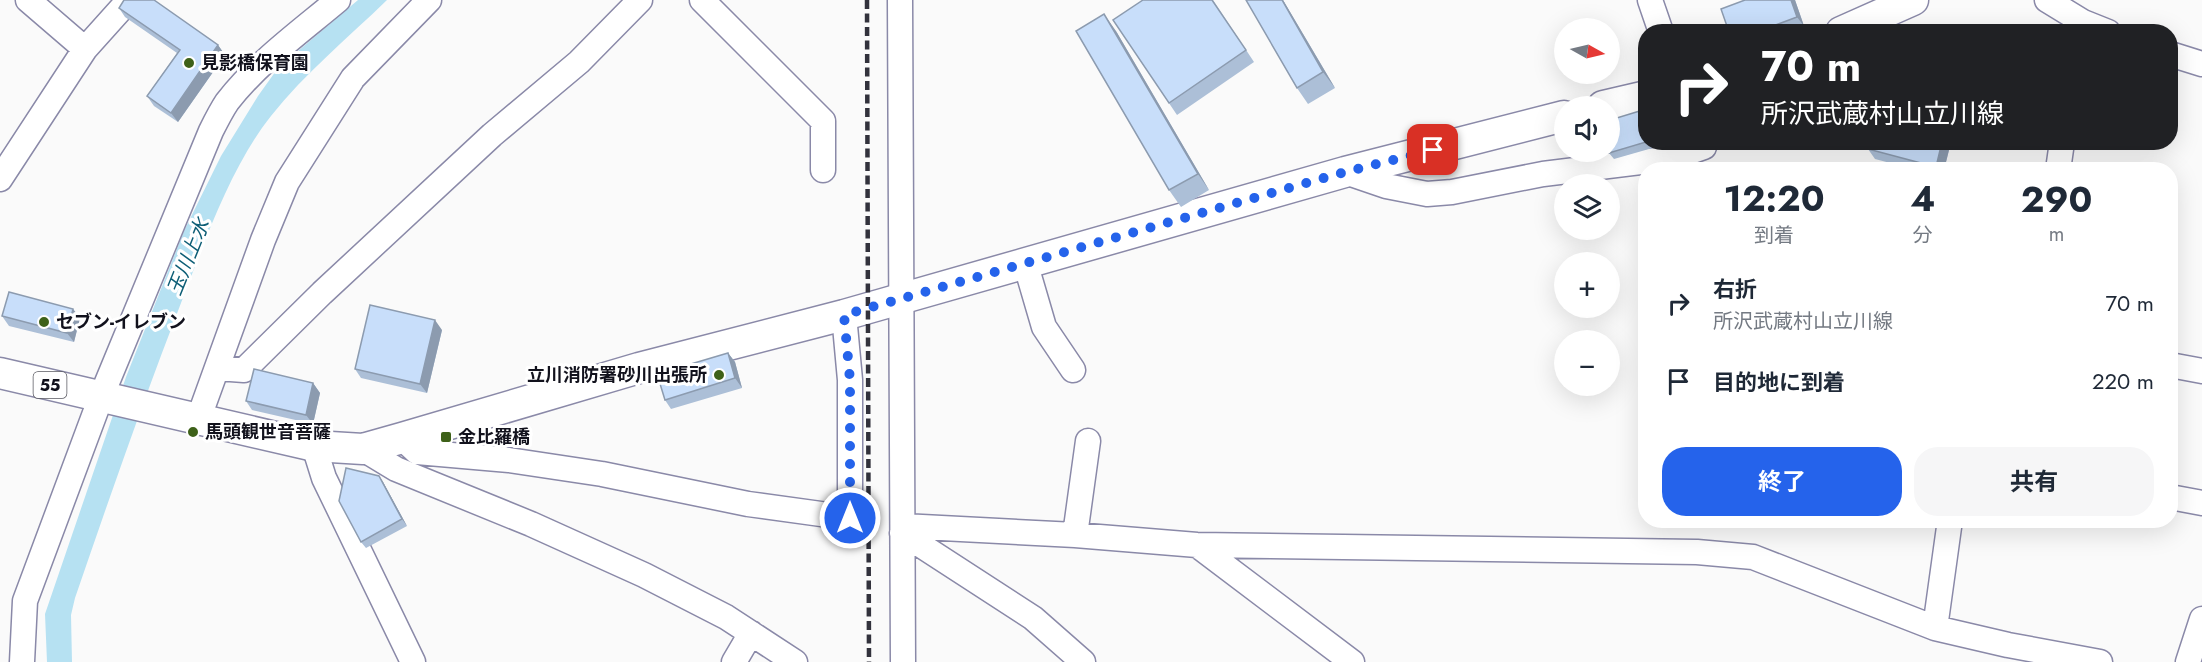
<!DOCTYPE html>
<html lang="ja">
<meta charset="utf-8">
<style>
:root{--surface:#fff;--page:#f6f6f7;--text:#1f2937;--muted:#747a83;--accent:#2563eb}
body{margin:0;font-family:Jost,"Noto Sans JP",sans-serif;background:var(--page);color:var(--text);height:100vh;display:flex;flex-direction:column;font-size:22px;white-space:nowrap}
*{box-sizing:border-box;margin:0}
p{font-size:20px;color:var(--muted)}
.icon{flex:none;width:33px;height:33px;fill:none;stroke:currentColor;stroke-width:2;stroke-linecap:round;stroke-linejoin:round}
.map{position:relative;flex:1;overflow:hidden}
.sheet{position:absolute;left:1638px;top:162px;width:540px;height:366px;display:flex;flex-direction:column;background:var(--surface);border-radius:24px;box-shadow:0 6px 24px #0002}
.sheet>*{flex:none}
.hud{position:absolute;left:1638px;top:24px;width:540px;height:126px;border-radius:24px;box-shadow:0 6px 24px #0002;background:#202124;color:#fff;overflow:hidden}
.needle{width:39px;rotate:98deg}
.buttons{position:absolute;left:1554px;top:18px;display:grid;gap:12px}
.buttons a{display:grid;place-items:center;width:66px;height:66px;border-radius:50%;background:var(--surface);box-shadow:0 6px 24px #0002;font-size:30px}
.pin{position:absolute;display:grid;place-items:center;width:51px;height:51px;color:#fff;margin:-26px;border-radius:12px;box-shadow:0 3px 9px #0006}
.me{position:absolute;width:66px;margin:-33px;rotate:0deg;stroke-linejoin:round;filter:drop-shadow(0 0 4px #0008)}
.turn{display:flex;align-items:center;gap:21px;height:126px;padding:0 24px;font-size:27px}
.turn .icon{width:78px;height:78px;stroke-width:2.5}
.turn b{display:block;font-size:42px;line-height:51px}
.eta{display:flex;justify-content:space-evenly;align-items:center;height:102px;text-align:center}
.eta b{font-size:36px;font-weight:700;line-height:42px}
.button{display:flex;gap:12px;margin-top:auto;padding:12px 24px}
.button a{flex:1;height:69px;border-radius:24px;background:var(--accent);color:#fff;font-size:24px;font-weight:700;line-height:69px;text-align:center}
.button a+a{background:var(--page);color:var(--text)}
ul{padding:0;list-style:none}
li{display:flex;align-items:center;gap:18px;height:78px;padding:0 24px}
li div{flex:1}
li b{display:block;font-size:22px}
li em{font-style:normal}
.map>svg:first-child{display:block}
.water{fill:#b6e1f2}
.lines{fill:none;stroke-linecap:round;stroke-linejoin:round}
.minor-casing{stroke:#8a89a8;stroke-width:27}
.major-casing{stroke:#8a89a8;stroke-width:33}
.minor{stroke:#fff;stroke-width:24}
.major{stroke:#fff;stroke-width:30}
.rail{stroke:#32323c;stroke-width:4.5;stroke-dasharray:9 4.5;stroke-linecap:butt}
.wall{fill:#acbfd7}
.shaded-wall{fill:#8c9baf}
.building{fill:#c8defa;stroke:#8c9baf;stroke-width:1.5}
.route{stroke:#2563eb;stroke-width:10;stroke-dasharray:0 18}
.poi-dot{fill:#3e6119;stroke:#fff;stroke-width:2}
.labels{text-anchor:middle;stroke-width:6;stroke-linejoin:round;paint-order:stroke}
.shield{fill:#fff;stroke:#595961;stroke-width:1.5}
.shield-label{font-size:16px;font-weight:bold;fill:#12121d}
.poi-label{font-size:18px;font-weight:bold;fill:#12121d;stroke:#fff;text-anchor:start}
.water-label{font-size:20px;font-style:italic;fill:#0d5e76;stroke:#fff}
</style>
<div class="map">
<svg width="2202" height="662" viewBox="0 0 2202 662">
<rect width="100%" height="100%" fill="#fafafa"/>
<path class="water" d="M358 0H387C348 38 305 73 271 116 231 166 204 243 181 303 143 401 109 499 75 598L71 615 72 662H47L45 614 126 377 184 231 221 156 258 96 278 68Z"/>
<g class="lines">
<g class="minor-casing">
<path id="minor" d="M28 0 85 49
M702 0 823 121V170
M900 0 903 662
M1650 0 1661 32
M2047 0 2083 22 2108 32
M2170 54 2202 64
M2058 170 2062 142
M1345 172 1386 186 1427 194 1452 192 1543 174 1673 158 1704 147 1703 142
M0 179 85 49 129 0
M1025 262 1044 327 1073 370
M2170 365 2202 371
M217 368 244 370 322 293 492 135 579 62 640 0
M198 420 263 240 287 182 353 78 429 0
M402 438 417 452 509 460 602 474 748 504 850 518V380L844 315
M314 446 324 478 413 662
M363 449 396 469 531 524 644 575 726 617 795 662
M2170 497 2202 503
M903 526 1075 535 1197 545 1697 552 1753 557 1935 628 2008 645 2100 662
M902 533 1033 618 1083 662
M1075 535 1088 441
M1197 545 1352 662
M1935 628 1950 520
M22 662 25 601 101 397 211 131C216 121 221 111 227 102 258 62 300 32 338 0
M734 662 751 633
M2188 662 2202 619"/>
</g>
<g class="major-casing">
<path id="major" d="M1841 32 1913 0
M1603 106 1646 96
M0 373 314 446 363 449 402 438 639 368 844 315 1345 172 1564 116"/>
</g>
<use href="#minor" class="minor"/>
<use href="#major" class="major"/>
<path class="rail" d="M867 0 869 662"/>
</g>
<path class="wall" d="M1213 0 1254 62 1177 115 1113 20Z
M1246 0H1283L1335 88 1308 104 1297 88Z
M1795 0 1804 26 1790 32H1729Z
M119 8 218 45 225 55 178 122 154 106 147 96 177 53 125 17Z
M1116 31 1209 190 1181 207 1169 190Z
M1643 110 1646 114V142H1655L1656 147 1614 159 1609 153Z
M1950 146 1944 170H1917L1875 159 1868 149Z
M73 309 80 318 74 342 9 326 2 316Z
M442 330 427 393 361 378 355 369Z
M728 353 735 362 742 388 671 409 665 400Z
M313 383 320 393 313 424 252 410 246 401Z
M379 476 383 482 407 526 366 548 361 542Z"/>
<path class="shaded-wall" d="M1282 0H1283L1335 88 1323 72Z
M1791 0H1795L1804 26 1797 17Z
M1104 14 1116 31 1209 190 1198 174Z
M218 45 225 55 178 122 171 113Z
M1942 142H1948L1950 146 1944 170H1938L1936 167Z
M73 309 80 318 74 342 67 333Z
M435 320 442 330 427 393 420 384Z
M728 353 735 362 742 388 735 378Z
M313 383 320 393 313 424 306 415Z
M379 476 383 482 407 526 402 519Z"/>
<path class="building" d="M124 0H154L218 45 171 113 147 96 180 50 119 8Z
M1143 0H1212L1246 50 1169 103 1113 20Z
M1246 0H1282L1323 72 1297 88Z
M1745 0H1791L1797 17 1757 32H1729L1721 9Z
M1104 14 1198 174 1169 190 1076 31Z
M1643 110 1646 120V142L1609 153 1610 120Z
M1870 142H1942L1936 167 1868 149Z
M9 292 73 309 67 333 2 316Z
M370 305 435 320 420 384 355 369Z
M728 353 735 378 665 400 657 374Z
M254 369 313 383 306 415 246 401Z
M346 468 379 476 402 519 361 542 339 501Z"/>
<g class="lines">
<path class="route" d="M850 518V380L844 315 1345 172 1433 150"/>
</g>
<g class="poi-dot">
<circle cx="189" cy="63" r="6"/>
<circle cx="44" cy="322" r="6"/>
<circle cx="719" cy="375" r="6"/>
<circle cx="193" cy="432" r="6"/>
<rect x="440" y="431" width="12" height="12" rx="3"/>
</g>
<g class="labels">
<rect class="shield" x="33.5" y="372" width="33" height="26" rx="4.5"/>
<g class="shield-label">
<text x="50" y="391">55</text>
</g>
<g class="poi-label">
<text x="201" y="69">見影橋保育園</text>
<text x="56" y="328">セブン-イレブン</text>
<text x="707" y="381" text-anchor="end">立川消防署砂川出張所</text>
<text x="205" y="438">馬頭観世音菩薩</text>
<text x="458" y="443">金比羅橋</text>
</g>
<g class="water-label">
<text transform="translate(188 257) rotate(-68)" y="7">玉川上水</text>
</g>
</g>
</svg>
<div class="buttons">
<a><svg class="needle" viewBox="-14 -14 28 28"><path d="M0-13l5 13h-10z" fill="#e53935"/><path d="M0 13l5-13h-10z" fill="#747a83"/></svg></a>
<a><svg class="icon" aria-label="sound" viewBox="0 0 24 24"><path d="M4 9h4l5-4v14l-5-4H4zM17 9q2 3 0 6"/></svg></a>
<a><svg class="icon" aria-label="layers" viewBox="0 0 24 24"><path d="M12 4l9 5-9 5-9-5zM3 14l9 5 9-5"/></svg></a>
<a>+</a>
<a>−</a>
</div>
<div class="pin" style="left:1433px;top:150px;background:#d93025"><svg class="icon" aria-label="arrive" viewBox="0 0 24 24"><path d="M6 21V4h12l-3 4 3 4H6"/></svg></div>
<svg class="me" style="left:850px;top:518px" viewBox="-20 -20 40 40"><circle r="17" fill="#2563eb" stroke="#fff" stroke-width="3"/><path d="M0-11L8 9 0 5-8 9z" fill="#fff"/></svg>
<div class="hud">
<div class="turn"><svg class="icon" aria-label="right" viewBox="0 0 24 24"><path d="M7 20v-9h11M14 6l5 5-5 5"/></svg><div><b>70 m</b>所沢武蔵村山立川線</div></div>
</div>
<section class="sheet">
<div class="eta">
<div><b>12:20</b><p>到着</p></div>
<div><b>4</b><p>分</p></div>
<div><b>290</b><p>m</p></div>
</div>
<ul>
<li><svg class="icon" aria-label="right" viewBox="0 0 24 24"><path d="M7 20v-9h11M14 6l5 5-5 5"/></svg><div><b>右折</b><p>所沢武蔵村山立川線</p></div><em>70 m</em></li>
<li><svg class="icon" aria-label="arrive" viewBox="0 0 24 24"><path d="M6 21V4h12l-3 4 3 4H6"/></svg><div><b>目的地に到着</b></div><em>220 m</em></li>
</ul>
<div class="button"><a>終了</a><a>共有</a></div>
</section>
</div>
